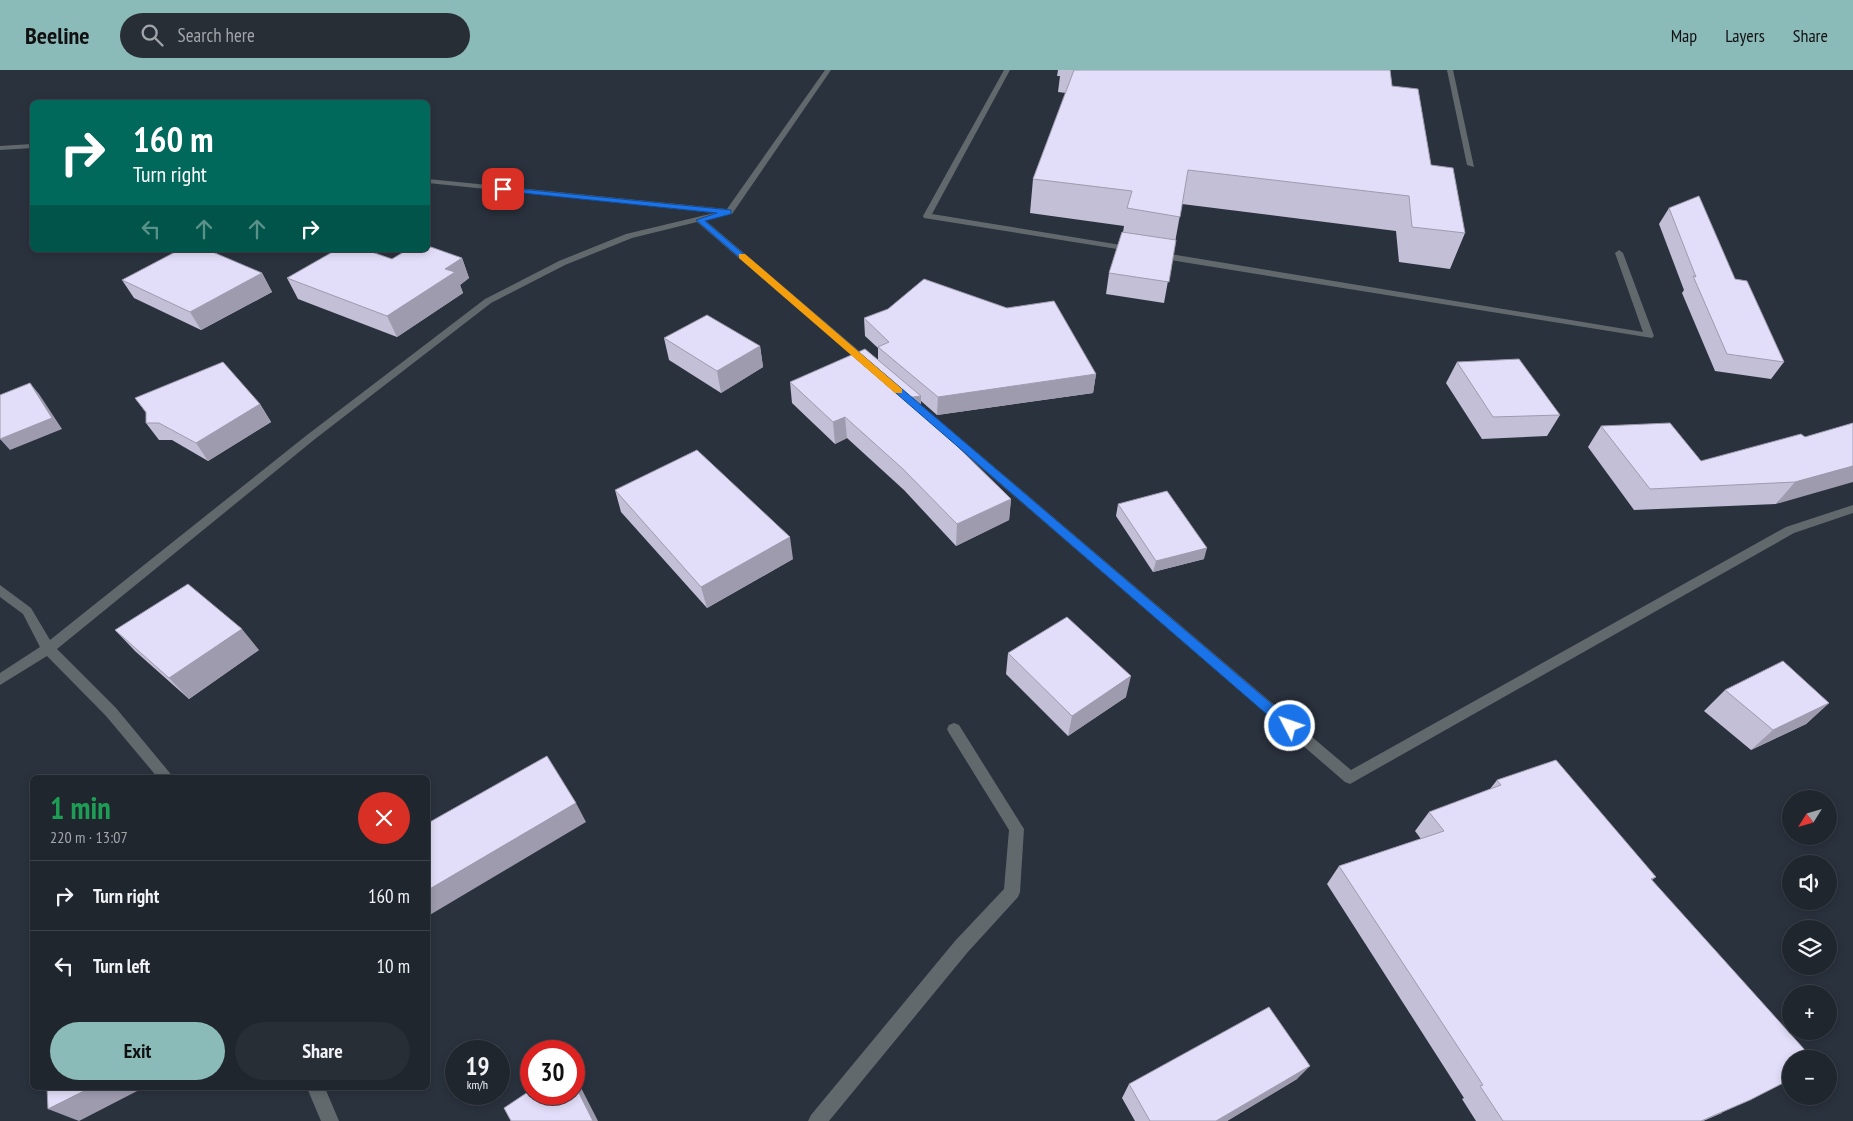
<!DOCTYPE html>
<meta charset="utf-8">
<style>
:root{--surface:#20262e;--page:#282e36;--text:#f1f3f6;--muted:#a2a5aa;--line:#3d434a;--accent:#8bbbb9}
body{margin:0;font-family:"PT Sans Narrow",sans-serif;background:var(--page);color:var(--text);height:100vh;display:flex;flex-direction:column;font-size:19px;white-space:nowrap}
*{box-sizing:border-box;margin:0}
p{font-size:16px;color:var(--muted)}
.icon{flex:none;width:28px;height:28px;fill:none;stroke:currentColor;stroke-width:2;stroke-linecap:round;stroke-linejoin:round}
.map{position:relative;flex:1;overflow:hidden}
.drawer{position:absolute;left:30px;top:705px;width:400px;height:315px;display:flex;flex-direction:column;background:var(--surface);border-radius:8px;box-shadow:0 2px 8px #0003,0 0 0 1px var(--line)}
.drawer>*{flex:none}
.banner{position:absolute;left:30px;top:30px;width:400px;height:152px;border-radius:8px;box-shadow:0 2px 8px #0003,0 0 0 1px var(--line);background:#00695c;color:#fff;overflow:hidden}
.needle{width:32px;rotate:233deg}
.tools{position:absolute;left:1782px;top:720px;display:grid;gap:10px}
.tools a{display:grid;place-items:center;width:55px;height:55px;border-radius:50%;background:var(--surface);box-shadow:0 2px 8px #0003,0 0 0 1px var(--line);font-size:25px}
.speed{position:absolute;left:445px;top:970px;display:flex;gap:10px;font-size:25px;font-weight:700;text-align:center}
.speed>*{display:grid;place-content:center;width:65px;height:65px;border-radius:50%;background:var(--surface);box-shadow:0 2px 8px #0003,0 0 0 1px var(--line);line-height:1}
.speed small{font-size:12px;font-weight:400}
.speed .limit{border:8px solid #d22;background:#fff;color:#111}
.pin{position:absolute;display:grid;place-items:center;width:42px;height:42px;color:#fff;margin:-21px;border-radius:10px;box-shadow:0 2px 8px #0006}
.me{position:absolute;width:55px;margin:-28px;rotate:311deg;stroke-linejoin:round;filter:drop-shadow(0 0 4px #0008)}
.turn{display:flex;align-items:center;gap:18px;height:105px;padding:0 20px;font-size:22px}
.turn .icon{width:65px;height:65px;stroke-width:2.5}
.turn b{display:block;font-size:35px;line-height:42px}
.lanes{display:flex;align-items:center;height:48px;padding:0 20px;background:#0003;justify-content:center;gap:25px;direction:ltr}
.lanes .off{opacity:.35}
.round{display:grid;place-items:center;flex:none;width:52px;height:52px;border-radius:26px;background:var(--page)}
.summary{display:flex;align-items:center;justify-content:space-between;height:85px;padding:0 20px}
h1{font-size:30px;font-weight:700;line-height:38px;color:#1e9e55}
.action{display:flex;gap:10px;margin-top:auto;padding:10px 20px}
.action a{flex:1;height:58px;border-radius:30px;background:var(--accent);color:#111;font-size:20px;font-weight:700;line-height:58px;text-align:center}
.action a+a{background:var(--page);color:var(--text)}
ul{padding:0;list-style:none}
li{display:flex;align-items:center;gap:15px;height:70px;padding:0 20px;border-top:1px solid var(--line)}
li div{flex:1}
li b{display:block;font-size:19px}
li em{font-style:normal}
header{display:flex;align-items:center;gap:30px;box-sizing:border-box;height:70px;padding:0 25px;background:var(--accent);color:#111}
header strong{font-size:24px}
nav{display:flex;gap:28px;margin-inline-start:auto;font-size:18px}
.search{width:350px;height:45px;background:var(--page);display:flex;align-items:center;gap:12px;box-sizing:border-box;padding:0 18px;border-radius:28px;color:var(--muted);font-size:19px}
.map>svg:first-child{display:block}
.lines{fill:none;stroke-linecap:round;stroke-linejoin:round}
.minor{fill:#62696c;fill-rule:evenodd}
.wall{fill:#c2bfd6}
.shaded-wall{fill:#9e9bae}
.building{fill:#e2def9;stroke:#9e9bae}
.route{fill:#1a73e8;stroke:#114b97}
.slow{fill:#f59e0b}
</style>
<header>
<strong>Beeline</strong>
<div class="search"><svg class="icon" aria-label="search" viewBox="0 0 24 24"><circle cx="10" cy="10" r="6"/><path d="M15 15l6 6"/></svg>Search here</div>
<nav><a>Map</a><a>Layers</a><a>Share</a></nav>
</header>
<div class="map">
<svg width="1853" height="1051" viewBox="0 0 1853 1051">
<rect width="100%" height="100%" fill="#2a323e"/>
<g class="lines">
<path class="minor" d="M825 0H831L732 144 705 150 871 291V295H863L697 152 632 168 565 195 491 233 315 369 57 579 116 638 174 708H158L106 646 47 586 0 615V603L40 577 23 544 0 527V515L31 538 50 570 307 365 485 229 559 191 626 164 714 143 428 113V109L727 139Z
M1004 0H1010L932 144 1133 177 1137 180 1136 182 924 148 923 146Z
M1447 0H1453L1474 97 1467 95Z
M32 74V78L0 80V76Z
M1619 180 1623 183 1654 266 1652 268 1158 188 1154 185 1158 182 1643 262 1615 183Z
M908 326 912 327 1351 700 1786 457 1853 435V443L1794 463 1350 714 1345 712 904 331V327Z
M954 653 959 655 1024 759 1020 822 1018 827 967 883 829 1051H808L811 1045 955 871 1004 819 1009 760 949 663 947 659 949 655Z
M307 1018H325L339 1051H321Z"/>
</g>
<path class="wall" d="M1058 0H1390L1392 16 1465 163 1450 199 1399 192 1396 161 1182 134 1164 233 1106 224 1109 203 1123 162 1124 156 1030 143 1033 109 1066 23 1058 22 1060 6H1057Z
M1669 138 1735 209 1784 292 1771 309 1715 301 1682 223 1684 220 1659 154Z
M462 188 469 208 460 215 463 223 397 267 298 229 287 208 392 189Z
M262 203 272 222 201 260 134 228 122 210Z
M864 248 1096 304 1093 323 937 345 921 331V343L1011 429 1009 450 956 476 904 420 847 368 835 374 792 333 790 312 878 290V278L865 266Z
M664 268 760 276 763 297 721 323 669 290Z
M1457 292 1560 345 1547 366 1482 369 1446 313Z
M135 328 260 334 271 352 208 391 172 370H159L146 353V343Z
M1853 353 1776 434 1634 440 1588 377 1601 356 1701 391 1805 367Z
M615 420 793 489 707 538 621 442Z
M1118 434 1204 489 1153 502 1116 446Z
M115 560 259 580 189 629 135 581Z
M1008 583 1126 627 1068 666 1006 604Z
M1725 620 1829 633 1806 654 1751 680 1704 641Z
M1497 710 1656 807 1652 810 1722 1043 1703 1051H1476L1462 1029 1464 1028 1327 814 1339 796 1421 769 1415 761 1429 742 1490 719Z
M1297 1009 1227 1051H1135L1122 1028 1129 1014Z"/>
<path class="shaded-wall" d="M462 188 469 208 460 215 463 223 397 267 387 246 445 199Z
M262 203 272 222 201 260 190 242Z
M760 276 763 297 721 323 717 301Z
M1096 304 1093 323 937 345 938 327Z
M30 313 39 324 62 359 10 380 0 369Z
M921 326V348L905 328Z
M260 334 271 352 208 391 196 373Z
M845 347 847 368 835 374 833 352Z
M1853 396V412L1776 434 1795 412Z
M1011 429 1009 450 956 476 957 454Z
M790 467 793 489 707 538 701 517Z
M1207 478 1204 489 1153 502 1156 491Z
M242 559 259 580 189 629 169 608Z
M1131 606 1126 627 1068 666 1072 646Z
M1829 633 1806 654 1751 680 1773 660Z
M576 733 586 752 428 846V820Z
M1310 996 1297 1009 1227 1051H1216Z
M574 1006 577 1010 598 1051H593L574 1013Z
M90 1018H143L79 1051 48 1039Z
M1750 1030 1703 1051H1701Z"/>
<path class="building" d="M1074 0H1390L1392 16 1418 19 1431 95 1453 98 1465 163 1412 157 1409 126 1188 100 1180 147 1127 138 1132 121 1033 109Z
M1699 126 1735 209 1747 211 1784 292 1727 284 1693 206 1696 207 1669 138Z
M1122 162 1176 170 1169 212 1109 203Z
M428 176 462 188 445 199 455 202 387 246 287 208 336 180H366L392 189 407 180H428Z
M179 180H208L262 203 190 242 122 210Z
M924 209 1007 238 1054 231 1096 304 938 327 878 277 889 272 864 248 888 239Z
M707 245 760 276 717 301 664 268Z
M865 279 921 326 905 328 955 374 1011 429 957 454 903 399 845 347 833 352 790 312Z
M1519 289 1560 345 1493 347 1457 292Z
M223 292 260 334 196 373 159 353H146V342L135 328Z
M30 313 52 348 0 369V325Z
M1670 353 1701 391 1801 364 1805 367 1853 353V396L1795 412 1650 419 1601 356Z
M697 380 790 467 701 517 615 420Z
M1167 421 1207 478 1156 491 1118 434Z
M188 514 242 559 169 608 115 560Z
M1067 547 1131 606 1072 646 1008 583Z
M1783 591 1829 633 1773 660 1725 620Z
M547 686 576 733 428 820V753Z
M1556 690 1656 807 1651 809 1813 989H1791V1009L1750 1030 1701 1051H1503L1480 1016 1483 1015 1339 796 1444 761 1429 742 1501 715 1497 710Z
M1269 937 1310 996 1216 1051H1150L1129 1014Z
M574 1013 593 1051H511L504 1038 531 1020V1024H574Z
M47 1018H90L48 1039Z"/>
<path class="route" d="M500 117 731 140V144L705 151 1294 653 1296 656 1294 660H1285L696 150 717 143 503 121 500 120Z"/>
<path class="slow" d="M739 184H745L902 319V323H895L739 188Z"/>
</svg>
<div class="tools">
<a><svg class="needle" viewBox="-14 -14 28 28"><path d="M0-13l5 13h-10z" fill="#e53935"/><path d="M0 13l5-13h-10z" fill="#a2a5aa"/></svg></a>
<a><svg class="icon" aria-label="sound" viewBox="0 0 24 24"><path d="M4 9h4l5-4v14l-5-4H4zM17 9q2 3 0 6"/></svg></a>
<a><svg class="icon" aria-label="layers" viewBox="0 0 24 24"><path d="M12 4l9 5-9 5-9-5zM3 14l9 5 9-5"/></svg></a>
<a>+</a>
<a>−</a>
</div>
<div class="speed"><div>19<small>km/h</small></div><div class="limit">30</div></div>
<div class="pin" style="left:503px;top:119px;background:#d93025"><svg class="icon" aria-label="arrive" viewBox="0 0 24 24"><path d="M6 21V4h12l-3 4 3 4H6"/></svg></div>
<svg class="me" style="left:1290px;top:656px" viewBox="-20 -20 40 40"><circle r="17" fill="#1a73e8" stroke="#fff" stroke-width="3"/><path d="M0-11L8 9 0 5-8 9z" fill="#fff"/></svg>
<div class="banner">
<div class="turn"><svg class="icon" aria-label="right" viewBox="0 0 24 24"><path d="M7 20v-9h11M14 6l5 5-5 5"/></svg><div><b>160 m</b>Turn right</div></div>
<div class="lanes"><svg class="icon off" aria-label="left" viewBox="0 0 24 24"><path d="M17 20v-9H6M10 6l-5 5 5 5"/></svg><svg class="icon off" aria-label="ahead" viewBox="0 0 24 24"><path d="M12 20V5M6 11l6-6 6 6"/></svg><svg class="icon off" aria-label="ahead" viewBox="0 0 24 24"><path d="M12 20V5M6 11l6-6 6 6"/></svg><svg class="icon" aria-label="right" viewBox="0 0 24 24"><path d="M7 20v-9h11M14 6l5 5-5 5"/></svg></div>
</div>
<section class="drawer">
<div class="summary"><div><h1>1 min</h1><p>220 m · 13:07</p></div><a class="round" style="background:#d93025;color:#fff"><svg class="icon" aria-label="close" viewBox="0 0 24 24"><path d="M6 6l12 12M18 6L6 18"/></svg></a></div>
<ul>
<li><svg class="icon" aria-label="right" viewBox="0 0 24 24"><path d="M7 20v-9h11M14 6l5 5-5 5"/></svg><div><b>Turn right</b></div><em>160 m</em></li>
<li><svg class="icon" aria-label="left" viewBox="0 0 24 24"><path d="M17 20v-9H6M10 6l-5 5 5 5"/></svg><div><b>Turn left</b></div><em>10 m</em></li>
</ul>
<div class="action"><a>Exit</a><a>Share</a></div>
</section>
</div>
